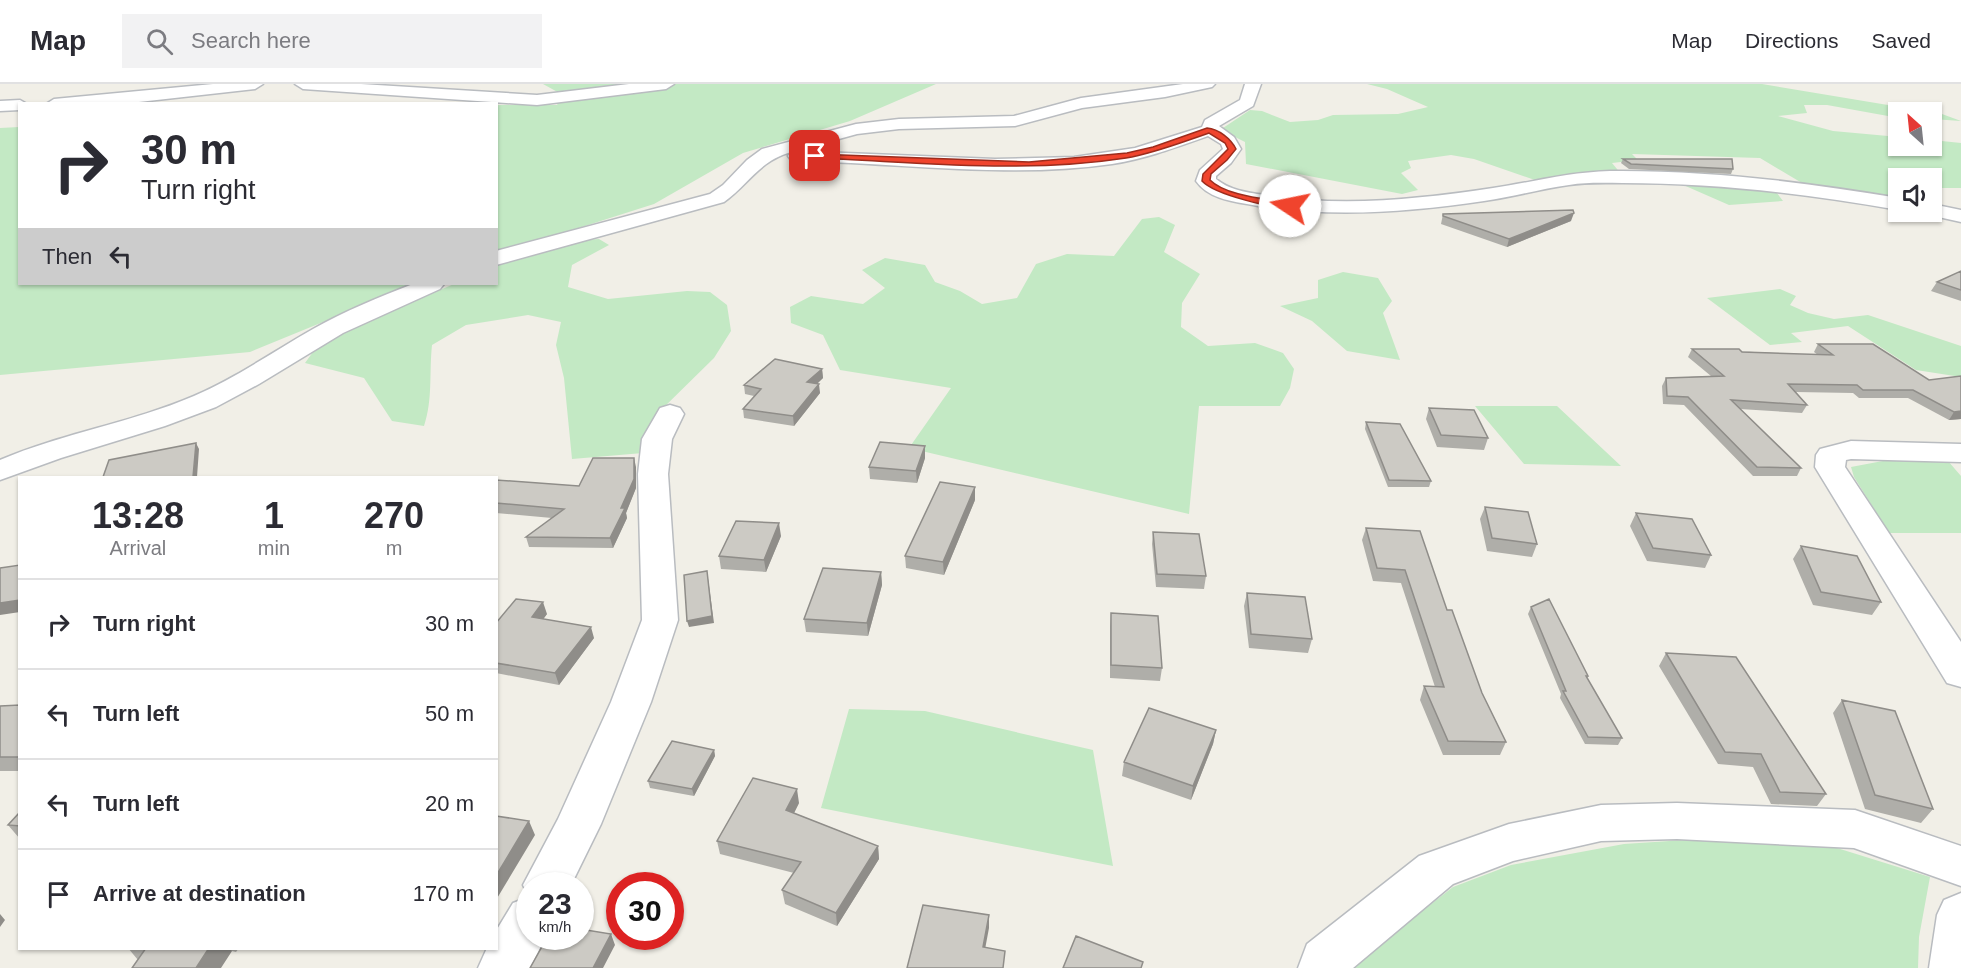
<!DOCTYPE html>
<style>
:root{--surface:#fff;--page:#f2f2f3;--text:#2b2b33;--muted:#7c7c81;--line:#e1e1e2}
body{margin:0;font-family:Helvetica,sans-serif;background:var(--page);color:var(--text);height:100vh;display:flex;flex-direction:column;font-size:22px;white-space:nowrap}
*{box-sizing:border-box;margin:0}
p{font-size:20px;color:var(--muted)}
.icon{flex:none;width:33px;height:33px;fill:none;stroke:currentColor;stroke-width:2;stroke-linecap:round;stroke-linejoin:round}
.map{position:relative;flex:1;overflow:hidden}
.details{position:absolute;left:18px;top:392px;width:480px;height:474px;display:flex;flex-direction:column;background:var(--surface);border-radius:0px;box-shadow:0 2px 4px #0004}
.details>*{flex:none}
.guide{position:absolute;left:18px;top:18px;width:480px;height:183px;border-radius:0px;box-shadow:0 2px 4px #0004;background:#fff;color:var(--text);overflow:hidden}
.needle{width:39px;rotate:333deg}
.fabs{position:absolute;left:1888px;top:18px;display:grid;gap:12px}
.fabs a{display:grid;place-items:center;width:54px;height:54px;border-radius:0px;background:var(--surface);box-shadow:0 2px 4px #0004;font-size:30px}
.speed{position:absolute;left:516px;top:788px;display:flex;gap:12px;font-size:30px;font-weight:700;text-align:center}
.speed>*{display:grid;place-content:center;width:78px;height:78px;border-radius:50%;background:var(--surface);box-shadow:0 2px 4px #0004;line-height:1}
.speed small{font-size:15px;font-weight:400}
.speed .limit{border:9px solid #d22;background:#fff;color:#111}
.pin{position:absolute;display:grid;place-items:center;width:51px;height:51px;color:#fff;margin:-26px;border-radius:12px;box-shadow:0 3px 9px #0006}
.me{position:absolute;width:66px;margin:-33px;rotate:281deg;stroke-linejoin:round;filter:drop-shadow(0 0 4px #0008)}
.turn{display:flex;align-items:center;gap:21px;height:126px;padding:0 24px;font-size:27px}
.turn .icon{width:78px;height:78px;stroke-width:2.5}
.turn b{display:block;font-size:42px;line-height:51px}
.then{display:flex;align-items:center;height:57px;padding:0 24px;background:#0003;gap:12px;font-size:22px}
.eta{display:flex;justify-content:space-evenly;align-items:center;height:102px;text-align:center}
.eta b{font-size:36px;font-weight:700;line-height:42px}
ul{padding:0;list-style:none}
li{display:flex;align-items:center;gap:18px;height:90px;padding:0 24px;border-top:2px solid var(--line)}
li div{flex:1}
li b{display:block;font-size:22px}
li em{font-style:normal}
header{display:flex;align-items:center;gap:36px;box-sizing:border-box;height:84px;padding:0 30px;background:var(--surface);border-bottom:2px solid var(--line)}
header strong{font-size:28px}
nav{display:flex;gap:33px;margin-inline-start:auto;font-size:21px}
.search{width:420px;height:54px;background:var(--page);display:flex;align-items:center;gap:15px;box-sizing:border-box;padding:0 21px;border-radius:0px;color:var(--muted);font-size:22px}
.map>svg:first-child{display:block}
.green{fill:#c3e9c4}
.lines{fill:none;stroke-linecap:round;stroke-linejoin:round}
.minor-casing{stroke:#b9bcc0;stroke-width:3}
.minor{fill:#fff;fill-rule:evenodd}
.wall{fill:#afaea9}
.shaded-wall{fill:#8f8d89}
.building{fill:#cccac4;stroke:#8f8d89;stroke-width:1.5}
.route{fill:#f0442d;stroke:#9c2c1d;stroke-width:1.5}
</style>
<header>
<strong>Map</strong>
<div class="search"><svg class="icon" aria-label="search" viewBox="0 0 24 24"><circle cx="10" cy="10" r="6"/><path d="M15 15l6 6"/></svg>Search here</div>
<nav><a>Map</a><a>Directions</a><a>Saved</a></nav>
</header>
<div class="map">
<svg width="1961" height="884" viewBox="0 0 1961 884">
<rect width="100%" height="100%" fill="#f1efe7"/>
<path class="green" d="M543 0H936L850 37 743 69 654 120 497 170 496 21H557L563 11Z
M1367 0H1762L1942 30 1961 37 1932 35V28H1899V34L1827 21H1804L1807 29 1778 32 1833 47 1899 53V62H1932V56L1961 59V104H1932V94H1899V116L1802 99 1760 74 1632 70 1638 76 1612 79 1622 91 1576 90 1535 96 1474 75 1451 71 1408 77 1411 84 1401 89 1418 106 1402 110 1246 80 1245 58 1229 50 1223 44 1250 26 1262 27 1290 38 1318 36 1333 31 1398 30 1428 23 1387 5Z
M19 43 20 200H416L250 268 0 291V44Z
M1681 100 1773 104 1783 117 1729 121Z
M1159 133 1175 141 1164 168 1200 190 1182 219 1181 243 1208 262 1255 259 1283 269 1294 285 1290 304 1280 322H1199L1189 430 909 364 951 304 840 286 823 251 791 239 790 223 811 212 863 220 885 204 862 186 885 174 925 181 935 198 960 207 982 220 1017 214 1036 180 1067 170 1114 172 1142 135Z
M599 155 609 161 572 181 568 203 608 215 687 207 710 208 727 221 731 247 714 274 657 330 643 369 572 375 564 294 556 261 561 238 528 231 466 241 432 261C429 290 433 315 424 342L392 337 364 294 305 279 318 261 346 246 454 200H496L497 181 506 177 567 157Z
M1343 188 1378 194 1392 217 1383 229 1400 276 1347 267 1312 237 1280 222 1318 214V196Z
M1780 205 1796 212 1790 221 1808 229 1834 235 1868 231 1961 262V293L1916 286 1848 242 1791 249 1802 258 1770 261 1707 214Z
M1475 322H1557L1621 382 1524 380Z
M1888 376 1948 377 1961 392V449H1889L1854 393 1851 383Z
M849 625 925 627 1093 666 1113 782 821 724Z
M1715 754 1837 764 1930 793 1919 853 1918 884H1349L1453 803 1511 781 1624 760Z"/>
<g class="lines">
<g class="minor-casing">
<path id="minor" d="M213 0H263L255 5 121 20H46L54 15Z
M295 0H361L537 11 629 0H674L666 5 537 21 303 5Z
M1183 0H1215L1212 3 1165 13 1082 24 1015 42 899 45 857 50 795 67 995 75 1074 73 1135 64 1202 43 1205 36 1240 16 1245 0H1261L1253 22 1219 42 1234 53 1241 65 1231 79 1216 92V95C1232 108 1252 109 1272 112 1345 123 1420 115 1493 104 1533 98 1570 88 1610 87 1707 86 1803 98 1899 114V126C1808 110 1716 99 1623 99 1605 99 1587 98 1569 101 1540 105 1513 113 1484 117 1408 128 1334 134 1258 122 1237 118 1209 116 1196 97L1200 86 1223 65 1221 60 1208 52C1177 63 1145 75 1112 80 1007 95 902 79 797 77L791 76 788 72 791 68C759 77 749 100 724 118L496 181V167L710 110 723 101 747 76 762 65 856 40 899 35 1014 32 1081 14Z
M20 16 27 20H20V26L0 27V17Z
M1932 120 1961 126V138L1925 130 1923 128H1932Z
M413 200H444L440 205 343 249 259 300 216 323 165 342 61 374 0 396V376C63 349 131 339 194 312 236 294 274 267 313 245 345 227 379 213 413 200Z
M670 321 680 324 684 330 672 355 668 390 678 536 651 618 601 740 571 801H530V852H546L530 884H478L487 864H496V847L513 819 529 813 523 801 558 735 611 618 642 536 638 390 642 355 660 324Z
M1851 357 1961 360V378L1851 375 1846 376 1845 383 1961 558V603L1947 599 1815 383 1816 371 1820 365Z
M1677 719 1855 726 1961 762V802L1854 764 1677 755 1601 757 1513 777 1453 800 1353 884H1298L1307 860 1419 772 1509 740 1601 721Z
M1961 809V884H1929L1937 831 1944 816Z"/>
</g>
<use href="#minor" class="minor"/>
</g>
<path class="wall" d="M1623 75 1733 85 1731 90 1629 85 1621 79Z
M1443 130 1571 137 1507 163 1441 140Z
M1961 187V217L1931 207 1937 198Z
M1818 260 1929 296 1961 335 1949 336 1908 314H1859L1853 309 1796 308 1807 321 1802 329 1740 325 1801 384 1797 392H1753L1684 321 1663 320 1662 302 1666 294 1711 292 1688 273 1692 265 1818 271 1814 268Z
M822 285 823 294 817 300 820 309 794 342 744 334 743 325 754 312 745 310 744 301Z
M1429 324 1488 354 1484 366 1437 363 1426 335Z
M1366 338 1431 397 1429 403H1388L1365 345Z
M925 362V374L917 399 870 395 869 383Z
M636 383V404L626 429 627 434 613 464 529 463 526 453 552 434 496 429V396L579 402Z
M975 416 944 491 906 484 905 472Z
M1485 423 1537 460 1532 473 1487 467 1480 435Z
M1636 429 1711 471 1705 484 1647 477 1630 442Z
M1366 444 1447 526 1482 609 1506 658 1500 671H1443L1420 616 1424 602 1435 603 1401 499 1373 497 1362 456Z
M1153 448 1206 492 1204 505 1156 503 1152 460Z
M781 452 766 488 721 485 719 472Z
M1801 462 1881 518 1872 531 1813 521 1793 475Z
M881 488 882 501 868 552 806 548 804 535Z
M1247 509 1312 555 1308 569 1249 564 1244 522Z
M1531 523 1588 592 1587 595 1622 654 1618 661 1585 660 1560 614 1561 610 1528 530Z
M1111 529 1162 584 1160 597 1110 594V542Z
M547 530 543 535 594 554 559 601 496 589V539Z
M1666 569 1826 710 1817 722 1771 720 1753 683 1718 680 1659 582Z
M1842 616 1933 725 1921 739 1865 725 1833 629Z
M20 621V687H0V622Z
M1216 646 1213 660 1191 716 1122 692 1124 678Z
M714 666 715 672 694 712 650 704 648 697Z
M799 719 794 729 878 762 879 775 837 842 785 820 782 806 794 789 720 770 717 757Z
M20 728V755L8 741Z
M128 864H239L236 868 232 867 138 876Z"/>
<path class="shaded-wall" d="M1574 129 1571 137 1507 163 1509 155Z
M822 285 823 294 808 308 807 298Z
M819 300 820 309 794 342 793 332Z
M1961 327V335L1949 336 1954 328Z
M196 359 199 365 197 393H193Z
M925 362V374L917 399 916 387Z
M634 374 636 383V404L626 429 627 434 613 464 610 454Z
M975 403V416L944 491 943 478Z
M779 439 781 452 766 488 764 476Z
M707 487 714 539 689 543 687 537Z
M881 488 882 501 868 552 867 539Z
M20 516V528L0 531V519Z
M543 518 547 530 536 545 532 533Z
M591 543 594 554 559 601 555 589Z
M1216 646 1213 660 1191 716 1193 702Z
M714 666 715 672 694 712 692 705Z
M797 705 799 719 789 739 786 726Z
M529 737 535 751 496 816V792Z
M878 762 879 775 837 842 836 829Z
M0 830 5 836 0 843Z
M989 831V844L983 876V863Z
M611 850 615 861 603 884H593Z
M209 864H229L232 867 221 884H196Z"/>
<path class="building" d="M1623 75H1732L1733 85 1631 80Z
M1573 126 1574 129 1509 155 1443 132V130Z
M1961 187V206L1937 198Z
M1818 260H1873L1929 296 1961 292V327L1954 328 1913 306H1863L1857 301 1788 300 1807 321 1731 316 1801 384 1757 383 1688 313 1667 312 1666 294 1724 292 1692 265H1739L1742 268 1833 271Z
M775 275 822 285 807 298 819 300 793 332 743 325 761 305 744 301Z
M1429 324 1474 326 1488 354 1441 351Z
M1366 338 1400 340 1431 397 1389 396Z
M880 358 925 362 916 387 869 383Z
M196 359 193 393H103L109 376Z
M593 374H634V395L621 424H625L610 454 526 453 564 425 496 419V396L579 402Z
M940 398 975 403 943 478 905 472Z
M1485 423 1528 428 1537 460 1492 454Z
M1636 429 1692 435 1711 471 1653 464Z
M736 437 779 439 764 476 719 472Z
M1366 444 1420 447 1447 526H1452L1482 609 1506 658 1448 657 1424 602 1444 603 1405 486 1377 484Z
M1153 448 1199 450 1206 492 1157 490Z
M1801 462 1857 472 1881 518 1821 508Z
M20 481V516L0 519V484Z
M823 484 881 488 867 539 804 535Z
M707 487 712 532 687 537 684 491Z
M1247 509 1305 513 1312 555 1251 550Z
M516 515 543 518 532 533 591 543 555 589 496 579V539Z
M1549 515 1588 592H1586L1622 654 1588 653 1563 607H1566L1531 523Z
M1111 529 1158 532 1162 584 1111 581Z
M1666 569 1736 573 1826 710 1780 708 1761 670 1725 668Z
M1842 616 1895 627 1933 725 1875 711Z
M20 621V673H0V622Z
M1149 624 1216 646 1193 702 1124 678Z
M672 657 714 666 692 705 648 697Z
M753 694 797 705 786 726 878 762 836 829 782 806 801 778 717 757Z
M20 728V742L8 741Z
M496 732 529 737 496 792Z
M923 821 989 831 983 863 1005 867 1003 884H907Z
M580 845 611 850 593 884H530L548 852H580Z
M1076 852 1143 878 1141 884H1063Z
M146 864H209L196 884H132Z"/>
<path class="route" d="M1207 44C1219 45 1231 55 1236 65L1227 76 1211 90 1210 96C1227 113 1270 115 1293 120V124C1274 125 1215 111 1202 97L1203 90 1228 65 1225 59 1209 49C1182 58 1155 69 1126 74 1023 90 918 78 815 74L811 72 815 70 1029 78 1127 69 1153 63Z"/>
</svg>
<div class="fabs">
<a><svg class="needle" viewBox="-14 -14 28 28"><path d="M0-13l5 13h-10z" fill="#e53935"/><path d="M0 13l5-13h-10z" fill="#7c7c81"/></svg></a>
<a><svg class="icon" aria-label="sound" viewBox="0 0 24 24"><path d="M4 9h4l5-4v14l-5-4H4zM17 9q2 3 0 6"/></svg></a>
</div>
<div class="speed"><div>23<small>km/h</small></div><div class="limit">30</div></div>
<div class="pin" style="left:815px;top:72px;background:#d93025"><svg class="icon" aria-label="arrive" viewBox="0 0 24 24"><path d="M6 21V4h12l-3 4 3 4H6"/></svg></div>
<svg class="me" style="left:1290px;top:122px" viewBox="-20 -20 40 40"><circle r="19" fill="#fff"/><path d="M0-13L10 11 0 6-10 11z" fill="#f0442d"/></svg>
<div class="guide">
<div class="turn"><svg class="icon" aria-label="right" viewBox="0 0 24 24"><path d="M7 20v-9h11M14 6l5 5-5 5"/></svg><div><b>30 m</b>Turn right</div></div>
<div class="then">Then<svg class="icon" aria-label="left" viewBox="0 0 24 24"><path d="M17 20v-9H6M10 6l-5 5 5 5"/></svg></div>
</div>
<section class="details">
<div class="eta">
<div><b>13:28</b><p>Arrival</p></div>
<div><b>1</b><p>min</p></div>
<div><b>270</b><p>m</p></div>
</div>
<ul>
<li><svg class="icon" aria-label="right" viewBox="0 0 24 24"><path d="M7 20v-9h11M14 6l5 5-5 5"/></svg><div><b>Turn right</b></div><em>30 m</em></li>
<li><svg class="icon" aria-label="left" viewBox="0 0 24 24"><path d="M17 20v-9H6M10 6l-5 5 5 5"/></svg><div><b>Turn left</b></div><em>50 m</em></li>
<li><svg class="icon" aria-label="left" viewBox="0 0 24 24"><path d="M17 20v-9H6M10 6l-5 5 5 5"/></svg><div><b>Turn left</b></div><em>20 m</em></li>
<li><svg class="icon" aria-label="arrive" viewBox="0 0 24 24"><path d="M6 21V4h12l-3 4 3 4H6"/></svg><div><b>Arrive at destination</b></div><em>170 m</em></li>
</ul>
</section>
</div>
